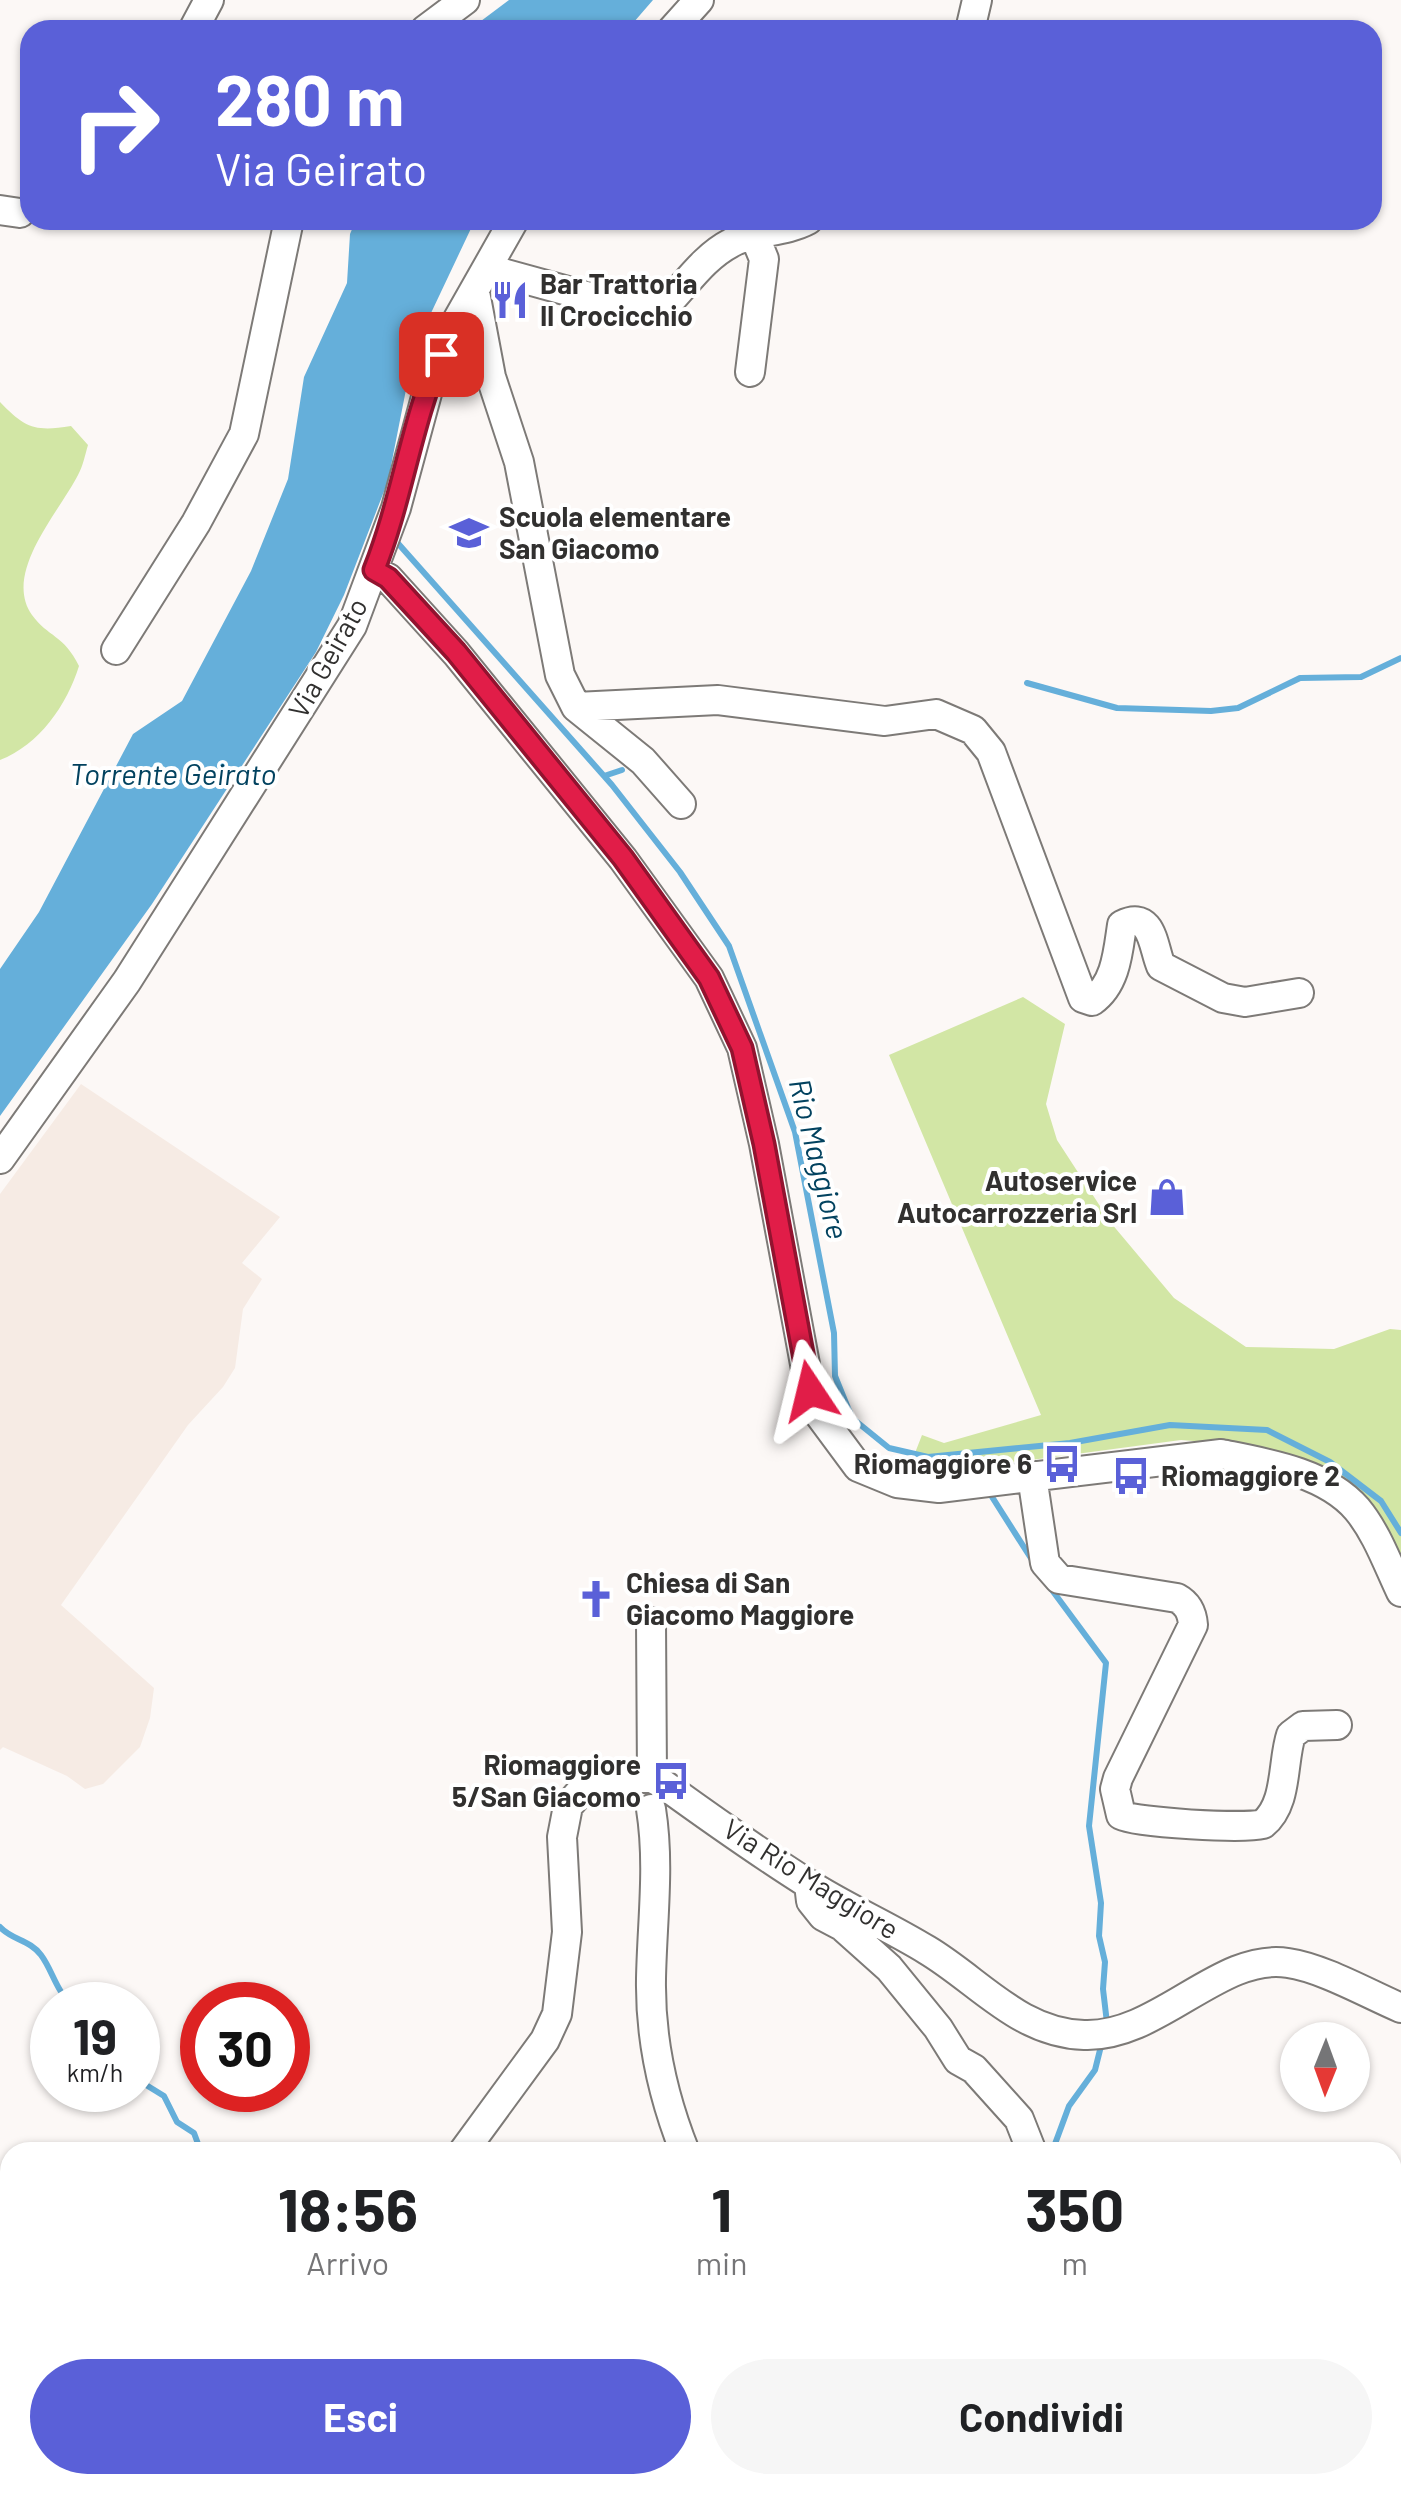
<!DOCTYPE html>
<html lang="it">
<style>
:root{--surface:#fff;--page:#f6f6f6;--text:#202124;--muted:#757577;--accent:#5a60d8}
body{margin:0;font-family:Barlow,sans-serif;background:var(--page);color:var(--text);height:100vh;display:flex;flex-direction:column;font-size:38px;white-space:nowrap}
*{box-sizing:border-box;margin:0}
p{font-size:32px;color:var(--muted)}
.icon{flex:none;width:55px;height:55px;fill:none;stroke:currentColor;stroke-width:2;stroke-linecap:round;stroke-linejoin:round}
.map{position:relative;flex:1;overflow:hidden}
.panel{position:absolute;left:0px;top:2142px;width:1402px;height:352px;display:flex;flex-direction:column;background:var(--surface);border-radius:30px 30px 0 0;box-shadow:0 2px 8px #0004}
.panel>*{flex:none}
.banner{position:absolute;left:20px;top:20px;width:1362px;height:210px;border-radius:30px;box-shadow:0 2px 8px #0004;background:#5a60d8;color:#fff;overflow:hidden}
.needle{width:65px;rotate:181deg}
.buttons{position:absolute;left:1280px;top:2022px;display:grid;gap:20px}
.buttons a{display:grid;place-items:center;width:90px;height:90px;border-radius:50%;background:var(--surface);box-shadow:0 2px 8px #0004;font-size:50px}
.speed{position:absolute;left:30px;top:1982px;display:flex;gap:20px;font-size:50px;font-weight:700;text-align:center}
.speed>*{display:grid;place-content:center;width:130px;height:130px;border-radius:50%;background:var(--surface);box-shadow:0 2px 8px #0004;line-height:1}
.speed small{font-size:25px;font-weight:400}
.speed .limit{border:15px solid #d22;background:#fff;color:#111}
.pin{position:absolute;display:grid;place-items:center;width:85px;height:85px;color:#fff;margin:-42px;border-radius:20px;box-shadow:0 5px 15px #0006}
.me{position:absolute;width:110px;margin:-55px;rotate:350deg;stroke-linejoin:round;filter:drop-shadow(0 0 8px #0008)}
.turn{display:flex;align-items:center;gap:35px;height:210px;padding:0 30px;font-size:45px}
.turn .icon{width:130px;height:130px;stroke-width:2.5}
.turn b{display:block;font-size:70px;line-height:85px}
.eta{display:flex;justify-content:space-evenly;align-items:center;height:170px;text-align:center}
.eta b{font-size:60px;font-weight:700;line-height:70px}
.button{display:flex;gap:20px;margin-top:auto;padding:20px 30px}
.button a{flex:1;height:115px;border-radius:60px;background:var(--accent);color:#fff;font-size:40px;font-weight:700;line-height:115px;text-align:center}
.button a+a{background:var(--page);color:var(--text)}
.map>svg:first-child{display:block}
.built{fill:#f6ebe4}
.green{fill:#d2e6a5}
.water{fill:#65afda}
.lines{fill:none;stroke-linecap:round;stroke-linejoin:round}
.stream{stroke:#65afda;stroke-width:6}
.minor-casing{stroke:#7d7a77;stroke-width:32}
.minor{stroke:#fff;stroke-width:28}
.route-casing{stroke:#92132f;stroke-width:25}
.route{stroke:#e11d48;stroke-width:18}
.labels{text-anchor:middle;stroke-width:8;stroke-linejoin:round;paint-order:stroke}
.poi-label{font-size:28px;font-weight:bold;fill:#31302f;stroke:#fff;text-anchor:start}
.street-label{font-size:28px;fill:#31302f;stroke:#fff}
.water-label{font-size:30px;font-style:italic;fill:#02425f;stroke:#fff}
</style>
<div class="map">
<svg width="1401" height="2494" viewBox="0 0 1401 2494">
<rect width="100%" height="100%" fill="#fcf8f6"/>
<path class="built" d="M81 1084 280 1217 242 1263 262 1279 243 1309 235 1368 223 1387 188 1425 61 1605 154 1688 150 1718 140 1747 103 1784 85 1789 67 1776 3 1747 0 1750V1194Z"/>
<path class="green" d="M0 402C25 428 35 432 71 426L88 445C85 455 83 466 78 475 60 511 2 573 32 615 48 637 64 635 79 666 67 705 39 745 0 760Z
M1023 997 1065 1024 1046 1104 1057 1140 1111 1223 1174 1298 1246 1347 1334 1349 1390 1329 1401 1330V1560L1368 1503 1325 1468 1258 1446 1181 1440 940 1472 908 1471 922 1435 944 1443 1041 1415 889 1055Z"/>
<path class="water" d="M509 0H653L627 30H469Z
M356 220H475L414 349 388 481 344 595 316 652 152 904 0 1116V969L39 912 133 734 182 701 251 571 288 479 304 377 347 283 350 234Z"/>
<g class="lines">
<path class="stream" d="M395 540 612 785 680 872 729 946 795 1132 834 1333 835 1376 852 1418 889 1448 928 1457 1070 1443 1170 1425 1267 1430 1330 1462 1381 1501 1401 1533
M1027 683 1117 708 1211 711 1238 708 1300 678 1361 677 1401 658
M604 776 622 770
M965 1453 978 1474
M987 1489 1034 1563
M1049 1586 1106 1663 1089 1826 1101 1903 1099 1936 1105 1962 1103 1989 1107 2023
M0 1927C12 1940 30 1940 41 1955 53 1971 56 1992 73 2005
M138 2080 164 2096 177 2122 194 2133 201 2152
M1052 2152 1069 2106 1095 2070 1102 2042
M1392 2323 1401 2319
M0 2484 5 2494
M1248 2494 1258 2485"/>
<g class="minor-casing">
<path id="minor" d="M193 30 209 0
M425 30 465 0
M672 30 699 0
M970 30 977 0
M0 210 20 213
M488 269 626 307 661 310C684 288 702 258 731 243 752 230 784 233 808 220
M475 292 491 377 519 462 560 675 576 707 643 761 681 804
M750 372 764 259 755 237
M374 571 388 578 456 653 623 859 709 978 742 1048 764 1144 810 1391 818 1413 858 1467 897 1483 939 1488 1221 1454C1266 1463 1325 1472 1357 1509 1377 1533 1388 1565 1401 1592
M116 650 196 523 244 434 289 220
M576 707 718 700 885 721 936 714 973 730 991 752 1083 998 1092 1001C1116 984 1118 952 1122 925 1153 909 1153 948 1161 966L1223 998 1245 1002 1299 993
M0 1159 127 981 352 626 396 508 432 375 450 333 514 220
M1032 1476 1045 1563 1059 1579 1177 1598C1188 1604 1192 1612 1193 1625L1118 1778 1115 1789 1121 1815C1137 1823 1243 1829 1263 1824 1288 1804 1282 1762 1291 1735L1303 1726 1337 1725
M651 1622 652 1778
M651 1809C660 1865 652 1922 651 1979 650 2039 663 2097 685 2152
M809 1884 811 1901 823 1916 842 1926 889 1968 938 2028 958 2060 974 2069 1019 2119 1032 2152
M463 2152 545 2040 557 2014 567 1932 562 1837 568 1806 582 1790 612 1778H652L663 1784C710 1818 758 1852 807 1883 846 1908 888 1926 927 1950 979 1981 1019 2033 1084 2035 1158 2038 1220 1952 1288 1963 1323 1968 1368 1994 1401 2008
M1392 2211 1401 2212
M260 2485 279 2494
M988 2485 1005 2494
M114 2494 123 2485
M347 2494 354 2485"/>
</g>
<use href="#minor" class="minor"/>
</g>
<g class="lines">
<g class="route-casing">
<path id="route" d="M441 354C411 423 402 500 374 570L388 578 456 652 623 858 709 978 742 1048 764 1144 810 1391"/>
</g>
<use href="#route" class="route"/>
</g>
<defs>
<g id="restaurant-bare" transform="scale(3)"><path d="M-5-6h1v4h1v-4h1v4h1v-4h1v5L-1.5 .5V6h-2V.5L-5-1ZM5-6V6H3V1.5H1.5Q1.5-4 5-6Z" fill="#5a60d8" stroke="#fff" stroke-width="2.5" paint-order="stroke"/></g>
<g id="school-bare" transform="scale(3)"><path d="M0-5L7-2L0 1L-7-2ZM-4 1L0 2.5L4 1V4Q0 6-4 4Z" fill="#5a60d8" stroke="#fff" stroke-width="2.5" paint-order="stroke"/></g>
<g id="shop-bare" transform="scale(3)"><path d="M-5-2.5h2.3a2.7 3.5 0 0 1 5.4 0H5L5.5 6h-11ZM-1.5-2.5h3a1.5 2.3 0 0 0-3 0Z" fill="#5a60d8" stroke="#fff" stroke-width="2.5" paint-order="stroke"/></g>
<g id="bus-bare" transform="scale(3)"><path d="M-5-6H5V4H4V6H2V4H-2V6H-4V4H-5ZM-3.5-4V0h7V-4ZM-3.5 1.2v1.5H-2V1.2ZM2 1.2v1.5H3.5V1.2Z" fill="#5a60d8" stroke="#fff" stroke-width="2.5" paint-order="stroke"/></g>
<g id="church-bare" transform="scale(3)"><path d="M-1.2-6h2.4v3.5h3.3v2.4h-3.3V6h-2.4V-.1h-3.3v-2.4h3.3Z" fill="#5a60d8" stroke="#fff" stroke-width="2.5" paint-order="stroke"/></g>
</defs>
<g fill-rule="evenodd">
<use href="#restaurant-bare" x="510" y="300"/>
<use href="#school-bare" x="469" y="533"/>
<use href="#shop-bare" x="1167" y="1197"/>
<use href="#bus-bare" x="1062" y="1464"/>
<use href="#bus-bare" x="1131" y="1476"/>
<use href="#church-bare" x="596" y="1599"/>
<use href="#bus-bare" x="671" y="1781"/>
</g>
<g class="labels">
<g class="poi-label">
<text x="540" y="294">Bar Trattoria<tspan x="540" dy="32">Il Crocicchio</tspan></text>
<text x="499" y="527">Scuola elementare<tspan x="499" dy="32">San Giacomo</tspan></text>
<text x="1137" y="1191" text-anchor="end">Autoservice<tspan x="1137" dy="32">Autocarrozzeria Srl</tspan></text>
<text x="1032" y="1474" text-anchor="end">Riomaggiore 6</text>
<text x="1161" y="1486">Riomaggiore 2</text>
<text x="626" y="1593">Chiesa di San<tspan x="626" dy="32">Giacomo Maggiore</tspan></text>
<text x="641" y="1775" text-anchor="end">Riomaggiore<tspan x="641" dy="32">5/San Giacomo</tspan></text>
</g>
<g class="street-label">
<text transform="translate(328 658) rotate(-61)" y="10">Via Geirato</text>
<text transform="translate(811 1879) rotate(32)" y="10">Via Rio Maggiore</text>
</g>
<g class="water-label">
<text x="173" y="785">Torrente Geirato</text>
<text transform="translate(818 1159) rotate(76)" y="10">Rio Maggiore</text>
</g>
</g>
</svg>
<div class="buttons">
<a><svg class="needle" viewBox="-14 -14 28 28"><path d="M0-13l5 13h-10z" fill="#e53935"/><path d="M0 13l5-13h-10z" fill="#757577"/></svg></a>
</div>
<div class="speed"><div>19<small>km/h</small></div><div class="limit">30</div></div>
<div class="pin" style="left:441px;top:354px;background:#d93025"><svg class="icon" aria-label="arrive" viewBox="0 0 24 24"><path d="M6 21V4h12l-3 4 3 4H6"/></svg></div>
<svg class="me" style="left:810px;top:1391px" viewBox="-20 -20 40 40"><path d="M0-17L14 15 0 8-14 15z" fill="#e11d48" stroke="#fff" stroke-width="4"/></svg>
<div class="banner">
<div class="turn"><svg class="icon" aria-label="right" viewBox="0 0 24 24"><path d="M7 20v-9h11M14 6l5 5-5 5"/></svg><div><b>280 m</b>Via Geirato</div></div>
</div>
<section class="panel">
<div class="eta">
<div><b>18:56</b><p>Arrivo</p></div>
<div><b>1</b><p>min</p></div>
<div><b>350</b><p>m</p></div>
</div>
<div class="button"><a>Esci</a><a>Condividi</a></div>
</section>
</div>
